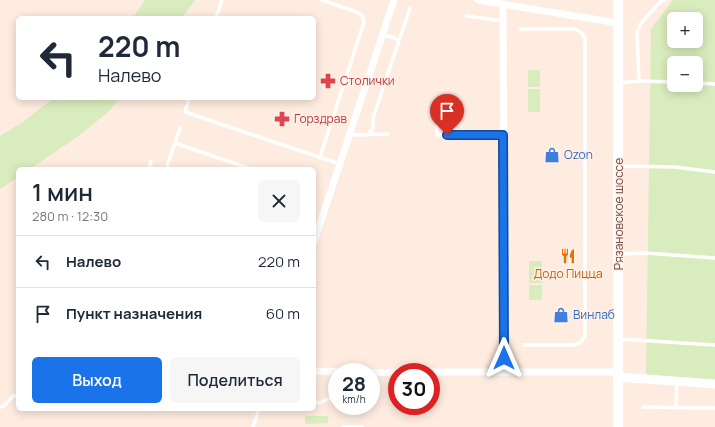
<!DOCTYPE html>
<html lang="ru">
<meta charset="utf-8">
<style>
:root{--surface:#fff;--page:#f6f6f7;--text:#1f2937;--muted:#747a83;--line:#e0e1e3;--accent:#1a73e8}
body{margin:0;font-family:Manrope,sans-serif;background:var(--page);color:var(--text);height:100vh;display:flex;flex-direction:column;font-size:15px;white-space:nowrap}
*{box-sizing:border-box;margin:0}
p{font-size:13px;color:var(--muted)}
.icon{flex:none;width:22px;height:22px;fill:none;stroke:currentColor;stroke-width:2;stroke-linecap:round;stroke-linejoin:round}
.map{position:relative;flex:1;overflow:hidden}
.details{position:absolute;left:16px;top:167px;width:300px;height:244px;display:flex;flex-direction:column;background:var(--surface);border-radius:6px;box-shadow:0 2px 10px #0003}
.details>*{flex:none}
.top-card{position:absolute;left:16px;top:16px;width:300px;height:84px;border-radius:6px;box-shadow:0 2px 10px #0003;background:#fff;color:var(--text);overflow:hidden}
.buttons{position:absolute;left:667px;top:12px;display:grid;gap:8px}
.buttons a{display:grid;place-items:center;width:36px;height:36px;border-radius:6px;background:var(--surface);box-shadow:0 2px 10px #0003;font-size:20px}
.speed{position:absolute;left:328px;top:363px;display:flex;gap:8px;font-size:20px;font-weight:700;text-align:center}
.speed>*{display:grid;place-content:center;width:52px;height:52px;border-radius:50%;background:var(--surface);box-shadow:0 2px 10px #0003;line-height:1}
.speed small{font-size:10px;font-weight:400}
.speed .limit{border:6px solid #d22;background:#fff;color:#111}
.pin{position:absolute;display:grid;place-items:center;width:34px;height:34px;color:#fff;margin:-41px -17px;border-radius:50% 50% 50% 0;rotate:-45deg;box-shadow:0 0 4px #0007}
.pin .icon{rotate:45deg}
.me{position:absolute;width:44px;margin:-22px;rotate:0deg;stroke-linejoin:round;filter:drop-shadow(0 0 3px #0008)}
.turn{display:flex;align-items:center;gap:14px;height:84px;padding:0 16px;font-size:18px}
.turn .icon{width:52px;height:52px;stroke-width:2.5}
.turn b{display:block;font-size:28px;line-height:34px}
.round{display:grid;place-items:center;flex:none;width:42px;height:42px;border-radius:6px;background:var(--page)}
.headline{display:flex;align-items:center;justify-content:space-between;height:68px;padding:0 16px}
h1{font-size:24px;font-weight:600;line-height:30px}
.action{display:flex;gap:8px;margin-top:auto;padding:8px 16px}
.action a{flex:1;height:46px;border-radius:6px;background:var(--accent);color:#fff;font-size:16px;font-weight:600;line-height:46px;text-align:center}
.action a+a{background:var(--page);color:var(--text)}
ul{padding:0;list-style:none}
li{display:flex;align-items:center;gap:12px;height:52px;padding:0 16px;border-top:1px solid var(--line)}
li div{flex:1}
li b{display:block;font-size:15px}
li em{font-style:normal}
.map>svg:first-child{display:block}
.green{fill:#d9ecbe;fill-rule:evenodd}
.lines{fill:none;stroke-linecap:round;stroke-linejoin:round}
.service{stroke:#fff;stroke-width:3.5}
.minor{stroke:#fff;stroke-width:7}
.tertiary{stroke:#fff;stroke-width:9}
.secondary{stroke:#fff;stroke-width:10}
.route-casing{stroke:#114b97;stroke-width:10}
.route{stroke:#1a73e8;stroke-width:7}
.labels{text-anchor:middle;stroke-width:3;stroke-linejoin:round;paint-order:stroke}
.health-label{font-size:12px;fill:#be3a42;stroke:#fff1e8;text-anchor:start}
.shop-label{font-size:12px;fill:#366cbe;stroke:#fff1e8;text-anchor:start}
.street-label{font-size:12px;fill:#764e46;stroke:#fff1e8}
.food-label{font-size:12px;fill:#c56008;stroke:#fff1e8}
</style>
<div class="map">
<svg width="715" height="427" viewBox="0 0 715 427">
<rect width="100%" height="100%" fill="#feece0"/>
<path class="green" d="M145 0H195L182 18H133Z
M673 0H715V380L646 375 651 29ZM674 19H696V41H674ZM674 63H696V85H674Z
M528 70H540V87H528Z
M528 89H540V112H528Z
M54 98H120L107 113 77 137 30 169H18V177L0 189V136L24 121Z
M529 261H542V283H529Z
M529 285H542V300H529Z
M305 416H328V423L305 424Z"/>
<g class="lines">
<path class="service" d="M467 16 503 21
M216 18 222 0
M520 29H575L582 33 585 38V336L581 342 575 345H524
M383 34 399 40
M639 81 637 32 641 23 660 2 665 0
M619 83 639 81 674 82
M696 83 715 84
M189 98 185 112 340 164
M437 121V135H503
M349 135 388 134
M368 135 373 128V118L410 8
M175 143 251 169
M320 157 364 22 362 15 357 12 322 0
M619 166 675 167 715 172
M149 169 151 161
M166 169 180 128
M619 254 646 253 715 258
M619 339 715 345
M314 402 320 403 337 394
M0 407 4 406 13 396H18
M643 407 715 408
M676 408 677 382
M253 427 259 409
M343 427H362"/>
<path class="minor" d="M478 0 618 23
M503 4 505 371
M314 242 394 0
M314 371 345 372
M422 372H618
M371 373 397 372"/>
<path class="tertiary" d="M618 377 715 384"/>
<path class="secondary" d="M618 0V427"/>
</g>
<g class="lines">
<g class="route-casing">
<path id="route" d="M447 135H503L504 358"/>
</g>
<use href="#route" class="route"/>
</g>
<defs>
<g id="pharmacy-bare" transform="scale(1.2)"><path d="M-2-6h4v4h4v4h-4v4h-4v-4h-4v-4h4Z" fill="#e0444e" stroke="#fff1e8" stroke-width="2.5" paint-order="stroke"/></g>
<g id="shop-bare" transform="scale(1.2)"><path d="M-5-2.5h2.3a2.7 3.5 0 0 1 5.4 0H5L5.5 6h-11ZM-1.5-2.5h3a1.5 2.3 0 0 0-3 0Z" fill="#3f7fe0" stroke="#fff1e8" stroke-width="2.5" paint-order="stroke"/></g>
<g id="restaurant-bare" transform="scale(1.2)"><path d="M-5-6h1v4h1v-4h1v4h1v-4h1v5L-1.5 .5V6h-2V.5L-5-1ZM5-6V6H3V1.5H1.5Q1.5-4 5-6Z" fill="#e8710a" stroke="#fff1e8" stroke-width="2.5" paint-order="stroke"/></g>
</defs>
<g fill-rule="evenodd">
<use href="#pharmacy-bare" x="328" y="81"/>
<use href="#pharmacy-bare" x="282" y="119"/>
<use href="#shop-bare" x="552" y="155"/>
<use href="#restaurant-bare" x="568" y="256"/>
<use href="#shop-bare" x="561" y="315"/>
</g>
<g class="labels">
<g class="health-label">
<text x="340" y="85">Столички</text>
<text x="294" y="123">Горздрав</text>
</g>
<g class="shop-label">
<text x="564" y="159">Ozon</text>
<text x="573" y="319">Винлаб</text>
</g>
<g class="street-label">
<text transform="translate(619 214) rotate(-90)" y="4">Рязановское шоссе</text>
</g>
<g class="food-label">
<text x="568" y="278">Додо Пицца</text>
</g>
</g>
</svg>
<div class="buttons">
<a>+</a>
<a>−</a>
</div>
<div class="speed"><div>28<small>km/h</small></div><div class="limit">30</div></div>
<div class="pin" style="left:447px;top:135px;background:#d93025"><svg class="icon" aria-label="arrive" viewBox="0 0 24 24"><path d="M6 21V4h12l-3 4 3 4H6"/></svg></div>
<svg class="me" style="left:504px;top:358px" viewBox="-20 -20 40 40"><path d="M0-17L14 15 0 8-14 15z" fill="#1a73e8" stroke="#fff" stroke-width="4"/></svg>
<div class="top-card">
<div class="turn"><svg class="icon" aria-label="left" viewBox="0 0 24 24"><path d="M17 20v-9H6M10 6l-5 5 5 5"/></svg><div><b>220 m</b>Налево</div></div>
</div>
<section class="details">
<div class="headline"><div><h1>1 мин</h1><p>280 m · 12:30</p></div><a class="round"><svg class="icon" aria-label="close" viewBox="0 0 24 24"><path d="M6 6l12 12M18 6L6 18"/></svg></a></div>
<ul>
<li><svg class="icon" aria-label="left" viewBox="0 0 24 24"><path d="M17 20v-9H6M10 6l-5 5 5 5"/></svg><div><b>Налево</b></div><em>220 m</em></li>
<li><svg class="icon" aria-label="arrive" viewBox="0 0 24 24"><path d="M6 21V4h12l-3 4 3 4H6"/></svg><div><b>Пункт назначения</b></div><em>60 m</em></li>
</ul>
<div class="action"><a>Выход</a><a>Поделиться</a></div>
</section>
</div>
